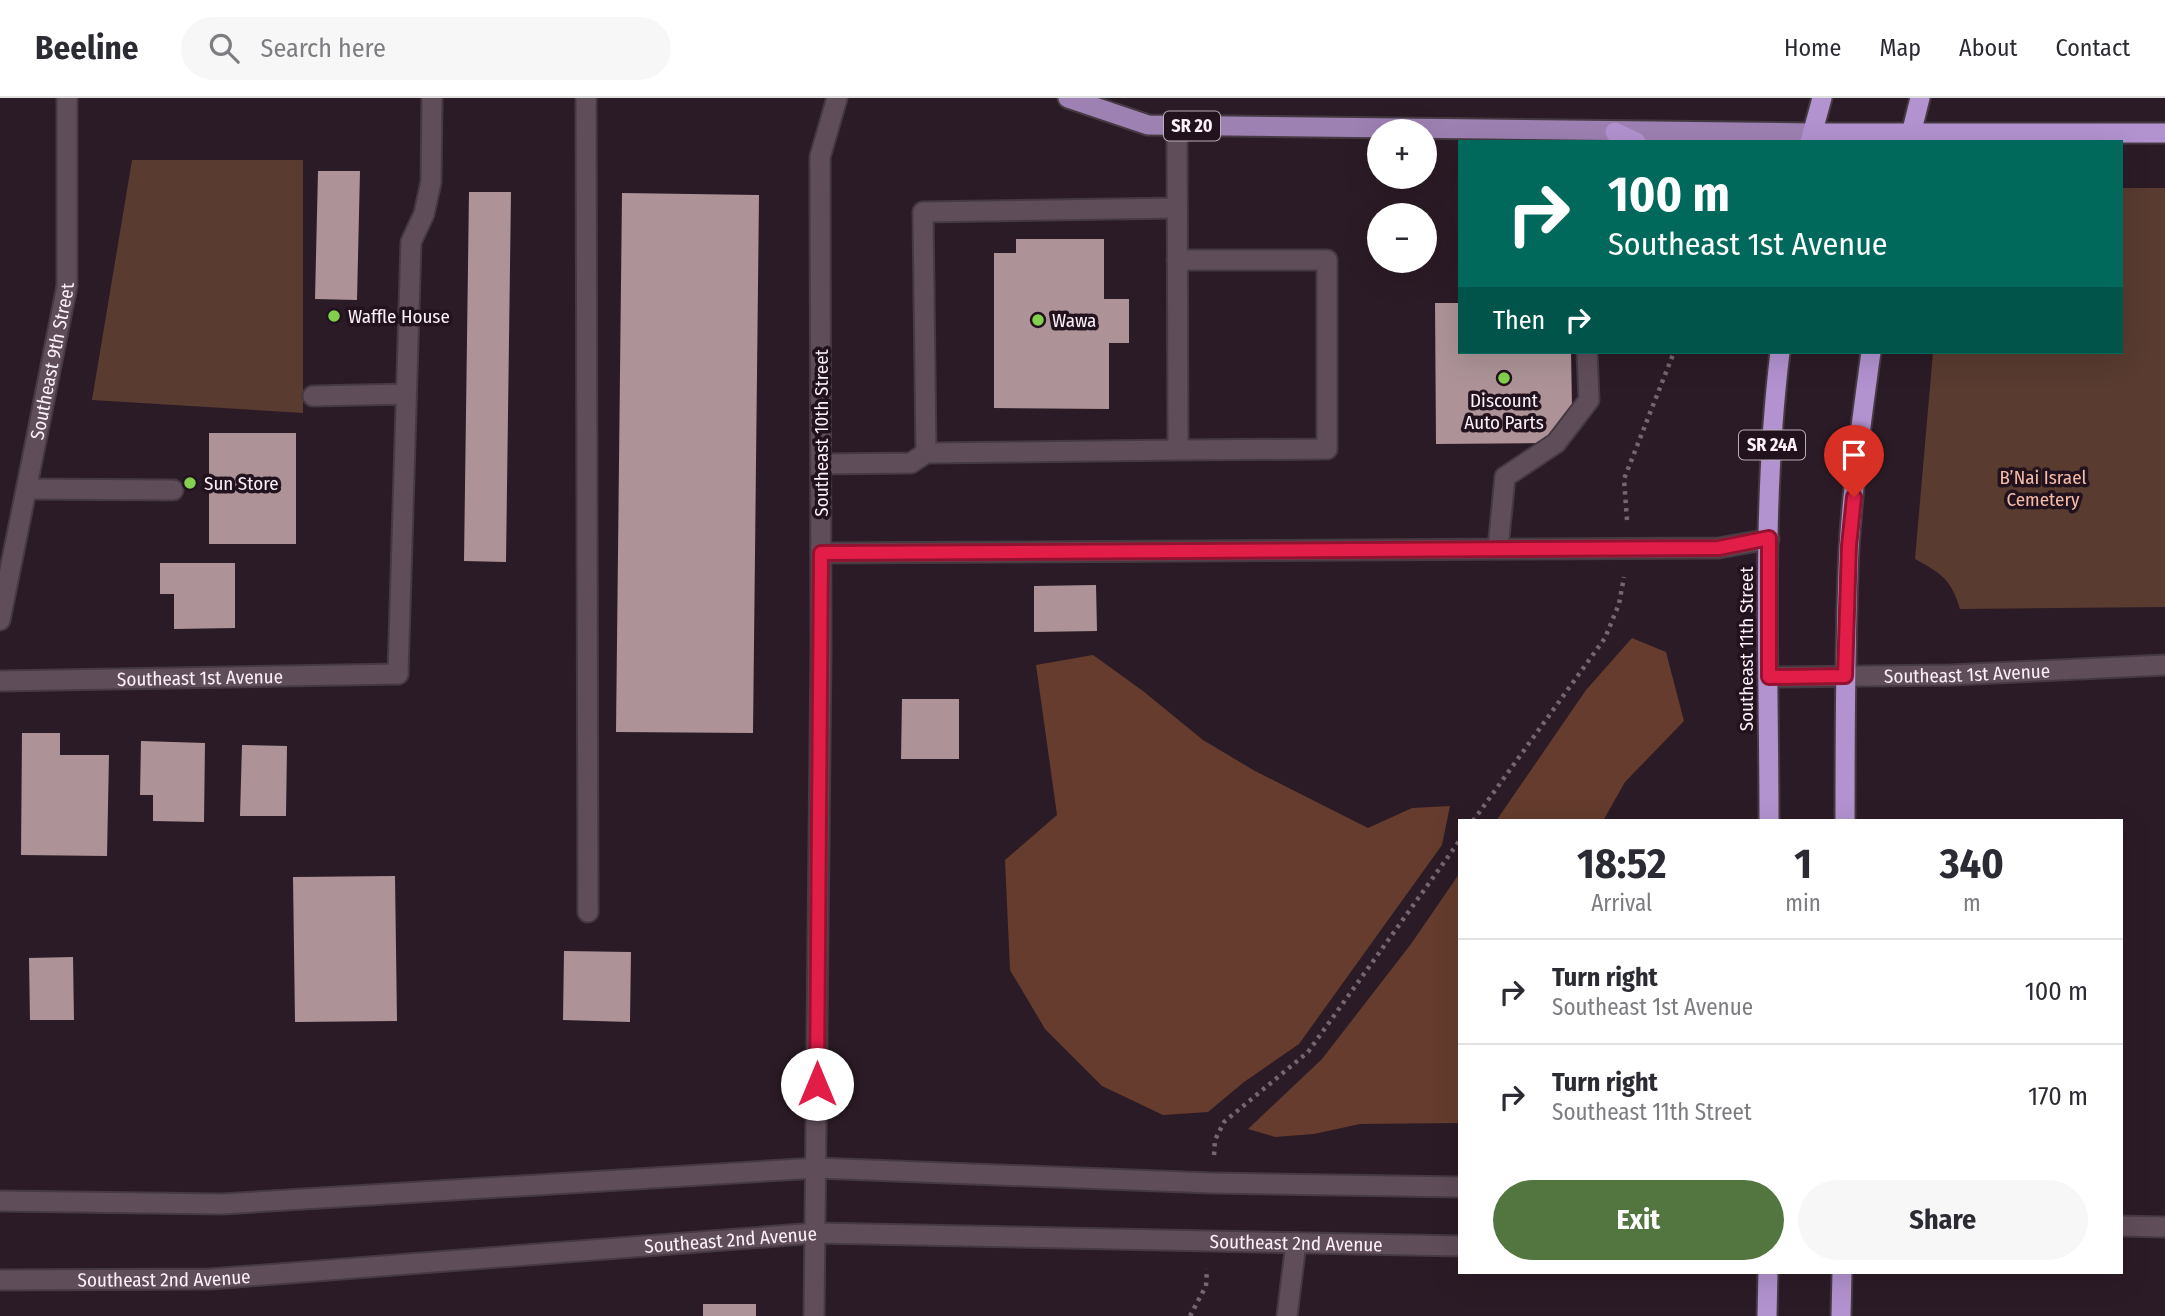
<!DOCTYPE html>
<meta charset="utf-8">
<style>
:root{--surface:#fff;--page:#f7f7f7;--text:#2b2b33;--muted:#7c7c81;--line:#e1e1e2;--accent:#53753f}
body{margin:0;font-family:"Fira Sans Condensed",sans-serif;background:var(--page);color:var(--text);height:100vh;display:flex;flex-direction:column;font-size:26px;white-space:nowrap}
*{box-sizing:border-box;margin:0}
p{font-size:23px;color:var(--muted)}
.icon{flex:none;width:38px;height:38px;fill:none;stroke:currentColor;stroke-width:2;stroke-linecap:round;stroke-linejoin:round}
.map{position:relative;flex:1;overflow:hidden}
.details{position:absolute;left:1458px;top:721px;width:665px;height:455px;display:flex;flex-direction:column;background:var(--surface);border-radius:0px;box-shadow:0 7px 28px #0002}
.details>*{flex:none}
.guide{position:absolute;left:1458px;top:42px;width:665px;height:214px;border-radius:0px;box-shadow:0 7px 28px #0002;background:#00695c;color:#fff;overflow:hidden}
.fabs{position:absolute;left:1367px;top:21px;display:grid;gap:14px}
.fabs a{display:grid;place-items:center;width:70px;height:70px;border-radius:50%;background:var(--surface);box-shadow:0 7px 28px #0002;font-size:35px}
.pin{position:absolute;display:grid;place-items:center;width:60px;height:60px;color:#fff;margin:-72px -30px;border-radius:50% 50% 50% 0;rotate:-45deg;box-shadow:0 0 7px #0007}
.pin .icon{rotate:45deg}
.me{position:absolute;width:77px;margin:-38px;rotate:0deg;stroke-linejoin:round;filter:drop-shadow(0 0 5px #0008)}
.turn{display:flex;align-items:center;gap:24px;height:147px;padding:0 35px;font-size:32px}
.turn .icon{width:91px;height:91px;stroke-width:2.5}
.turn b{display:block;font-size:49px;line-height:60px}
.then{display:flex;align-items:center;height:66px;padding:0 35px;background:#0003;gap:14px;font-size:26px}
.eta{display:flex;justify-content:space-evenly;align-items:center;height:119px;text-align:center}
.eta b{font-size:42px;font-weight:700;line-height:49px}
.button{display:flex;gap:14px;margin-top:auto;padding:14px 35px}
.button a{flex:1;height:80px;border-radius:42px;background:var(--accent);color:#fff;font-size:28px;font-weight:700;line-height:80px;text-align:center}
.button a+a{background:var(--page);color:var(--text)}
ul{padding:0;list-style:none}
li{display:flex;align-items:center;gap:21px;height:105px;padding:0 35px;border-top:2px solid var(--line)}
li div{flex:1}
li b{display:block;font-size:26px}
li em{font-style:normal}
header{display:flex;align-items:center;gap:42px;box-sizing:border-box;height:98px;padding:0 35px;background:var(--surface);border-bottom:2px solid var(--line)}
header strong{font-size:33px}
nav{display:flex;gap:38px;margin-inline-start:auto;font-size:24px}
.search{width:490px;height:63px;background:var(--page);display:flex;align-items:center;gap:18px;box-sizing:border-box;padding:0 24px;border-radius:38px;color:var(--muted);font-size:26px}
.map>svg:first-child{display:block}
.green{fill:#593b30}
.forest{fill:#653c2d}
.building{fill:#ad9397}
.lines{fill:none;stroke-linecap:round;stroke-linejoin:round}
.service-casing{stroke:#463a42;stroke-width:23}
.minor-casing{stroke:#463a42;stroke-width:23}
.tertiary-casing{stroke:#463a42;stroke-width:23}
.primary-casing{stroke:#463a42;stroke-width:23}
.trunk-casing{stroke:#463a42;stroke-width:23}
.path{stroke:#756670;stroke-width:4.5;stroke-dasharray:3.5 5;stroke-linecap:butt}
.service{stroke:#604d5a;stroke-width:19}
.minor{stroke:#604d5a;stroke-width:19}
.tertiary{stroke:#604d5a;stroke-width:19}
.primary{stroke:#9d81b2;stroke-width:19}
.trunk{stroke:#b292cf;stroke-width:19}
.route-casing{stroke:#92132f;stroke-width:18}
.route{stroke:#e11d48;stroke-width:12}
.poi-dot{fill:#83d04e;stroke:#21121d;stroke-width:2.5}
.labels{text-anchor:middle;stroke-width:7;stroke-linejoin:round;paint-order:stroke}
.shield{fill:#21121d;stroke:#baaeb6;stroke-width:2}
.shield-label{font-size:18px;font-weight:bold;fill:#fcf1f8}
.poi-label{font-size:19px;fill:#fcf1f8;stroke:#21121d;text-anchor:start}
.street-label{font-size:19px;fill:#fcf1f8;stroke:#21121d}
.park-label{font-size:19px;fill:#f7bca7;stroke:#21121d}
</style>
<header>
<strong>Beeline</strong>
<div class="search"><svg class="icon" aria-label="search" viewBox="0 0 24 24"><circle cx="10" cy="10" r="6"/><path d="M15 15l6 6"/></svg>Search here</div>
<nav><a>Home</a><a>Map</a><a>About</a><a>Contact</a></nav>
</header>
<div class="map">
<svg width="2165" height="1218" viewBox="0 0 2165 1218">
<rect width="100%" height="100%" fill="#2b1b26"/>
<path class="green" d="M132 62H303V315L92 302Z
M2121 90H2165V509L1960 511C1951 481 1942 476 1915 461L1933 254H2121Z"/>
<path class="forest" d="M1632 540 1666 554 1684 623 1625 684 1603 723H1496L1586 592Z
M1093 557 1143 593 1203 642 1255 673 1368 730 1412 710 1450 708 1442 747 1299 946 1244 984 1208 1014 1163 1017 1102 988 1045 931 1010 872 1005 762 1057 717 1036 567Z
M1459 776V1025L1360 1026 1314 1036 1275 1039 1248 1031 1322 961 1411 846Z"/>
<path class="building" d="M318 73H360L357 202 315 201Z
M469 94H511L506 464 464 463Z
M622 95 759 97 753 635 616 634Z
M1016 141H1104V201H1129V245H1109V311L994 310V155H1016Z
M1435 205H1460V254H1571L1572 307 1546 345 1436 346Z
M209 335H296V446H209Z
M160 465H235V530L174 531V496H160Z
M1096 487 1097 533 1034 534V488Z
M902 601H959V661H901Z
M22 635H60V657H109L107 758 21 757Z
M141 643 205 645 204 724 153 723V697H140Z
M242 647 287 648 286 718H240Z
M395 778 397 923 295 924 293 779Z
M564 853 631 854 630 924 563 922Z
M73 859 74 922H30L29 860Z
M703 1206H756V1218H703Z"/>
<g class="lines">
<g class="service-casing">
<path id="service" d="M586 0 588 814
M1177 28 1178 352 1327 351V162H1177
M1177 110 923 114 926 355 1178 352
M313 298 406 296
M821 366 911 365 926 355
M28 391 173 392
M1498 450 1505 379 1556 345 1589 302 1587 254
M398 576 411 144 424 116 431 84 432 0
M1287 1218 1296 1145"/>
</g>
<g class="minor-casing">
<g id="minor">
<path d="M821 455 1719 450 1769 441"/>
<path id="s1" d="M1769 579 1951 577 2165 567"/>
<path id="s2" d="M0 583 398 576"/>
<path d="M2121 1128 2165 1129"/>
<path d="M814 1218 821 554 820 59 837 0"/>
</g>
</g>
<g class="tertiary-casing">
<g id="tertiary">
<path id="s3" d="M0 522 67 188V0"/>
<path d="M0 1103 222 1106 817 1070 1211 1085 1460 1089"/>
<path id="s4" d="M0 1182 210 1181 816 1135 1460 1148"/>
</g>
</g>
<g class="primary-casing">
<path id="primary" d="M1068 0 1148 27 1812 35"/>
</g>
<g class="trunk-casing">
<path id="trunk" d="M1615 34 1636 44
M1812 35H2165
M1810 44 1822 0
M1909 44 1920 0
M1769 723C1769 567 1761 409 1780 254
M1845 723C1845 632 1845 541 1849 450 1853 385 1862 319 1871 254
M1767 1218 1768 1174
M1841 1218 1842 1174"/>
</g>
<path class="path" d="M1627 422 1624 381 1674 254
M1473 723 1605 540 1619 506 1624 479
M1214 1057 1215 1042 1224 1024 1308 954 1460 742
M1190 1218 1206 1188 1207 1171"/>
<use href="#service" class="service"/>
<use href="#minor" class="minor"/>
<use href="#tertiary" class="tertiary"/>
<use href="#primary" class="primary"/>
<use href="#trunk" class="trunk"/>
</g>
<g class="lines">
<g class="route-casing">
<path id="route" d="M817 986 821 455 1719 450 1769 440V579L1845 578 1849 448 1854 399"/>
</g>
<use href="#route" class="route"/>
</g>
<g class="poi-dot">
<circle cx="334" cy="218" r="7"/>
<circle cx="1038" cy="222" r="7"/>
<circle cx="1504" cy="280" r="7"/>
<circle cx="190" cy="385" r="7"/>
</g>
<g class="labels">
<g class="shield">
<rect x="1164" y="13.5" width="56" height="29" rx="5"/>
<rect x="1739" y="332.5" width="66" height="29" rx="5"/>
</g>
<g class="shield-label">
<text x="1192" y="34">SR 20</text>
<text x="1772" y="353">SR 24A</text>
</g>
<g class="poi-label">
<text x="348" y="225">Waffle House</text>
<text x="1052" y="229">Wawa</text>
<text x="1504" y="309" text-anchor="middle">Discount<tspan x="1504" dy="22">Auto Parts</tspan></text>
<text x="204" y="392">Sun Store</text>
</g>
<g class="street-label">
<text dy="7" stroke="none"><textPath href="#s3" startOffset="264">Southeast 9th Street</textPath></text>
<text transform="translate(821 335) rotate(-90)" y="7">Southeast 10th Street</text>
<text transform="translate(1746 551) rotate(-90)" y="7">Southeast 11th Street</text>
<text dy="7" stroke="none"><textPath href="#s1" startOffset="198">Southeast 1st Avenue</textPath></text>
<text dy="7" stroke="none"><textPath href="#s2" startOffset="200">Southeast 1st Avenue</textPath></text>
<text dy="7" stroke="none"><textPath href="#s4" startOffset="732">Southeast 2nd Avenue</textPath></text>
<text dy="7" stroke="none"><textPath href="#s4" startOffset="1298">Southeast 2nd Avenue</textPath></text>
<text dy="7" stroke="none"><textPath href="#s4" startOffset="164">Southeast 2nd Avenue</textPath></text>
</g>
<g class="park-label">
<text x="2043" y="386">B’Nai Israel<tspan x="2043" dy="22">Cemetery</tspan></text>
</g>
</g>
</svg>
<div class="fabs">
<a>+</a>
<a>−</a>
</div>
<div class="pin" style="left:1854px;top:399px;background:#d93025"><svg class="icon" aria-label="arrive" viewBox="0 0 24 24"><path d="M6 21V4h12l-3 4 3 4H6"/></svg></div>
<svg class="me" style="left:817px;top:986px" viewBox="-20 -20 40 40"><circle r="19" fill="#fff"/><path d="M0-13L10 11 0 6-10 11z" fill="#e11d48"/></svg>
<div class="guide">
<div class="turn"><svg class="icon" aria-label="right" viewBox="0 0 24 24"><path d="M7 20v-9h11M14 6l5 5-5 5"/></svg><div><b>100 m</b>Southeast 1st Avenue</div></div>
<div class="then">Then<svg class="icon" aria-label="right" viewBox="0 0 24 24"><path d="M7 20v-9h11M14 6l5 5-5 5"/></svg></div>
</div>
<section class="details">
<div class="eta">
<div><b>18:52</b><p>Arrival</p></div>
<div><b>1</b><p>min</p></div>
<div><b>340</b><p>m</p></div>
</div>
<ul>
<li><svg class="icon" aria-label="right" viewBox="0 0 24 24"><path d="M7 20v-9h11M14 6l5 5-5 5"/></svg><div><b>Turn right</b><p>Southeast 1st Avenue</p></div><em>100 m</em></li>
<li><svg class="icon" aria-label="right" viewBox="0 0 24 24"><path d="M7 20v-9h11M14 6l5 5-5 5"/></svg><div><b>Turn right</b><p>Southeast 11th Street</p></div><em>170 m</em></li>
</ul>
<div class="button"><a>Exit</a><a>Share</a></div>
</section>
</div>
